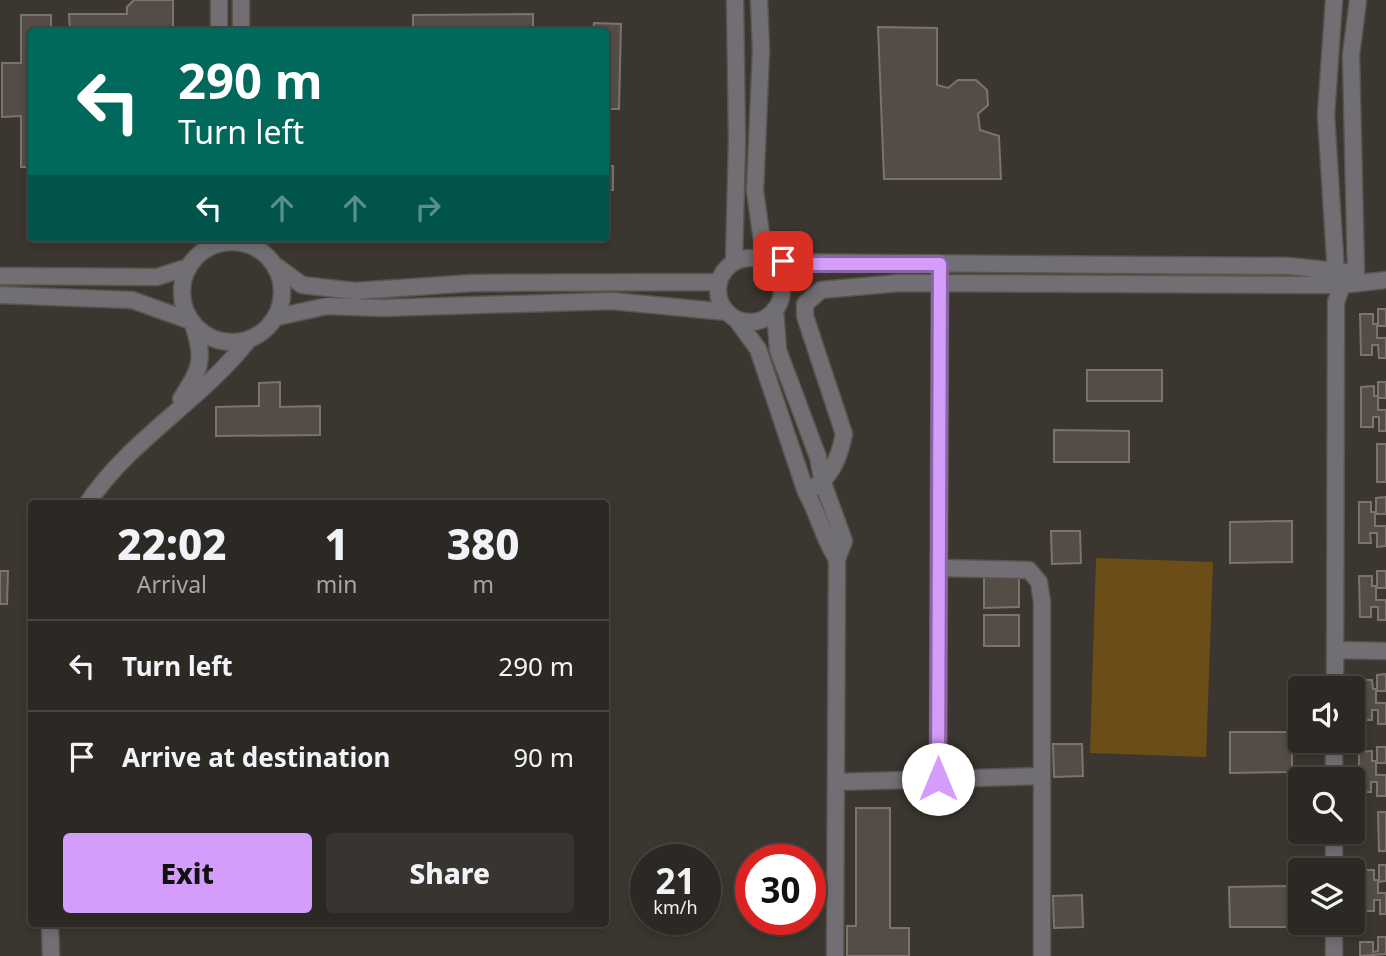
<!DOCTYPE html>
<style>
:root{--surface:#2c2823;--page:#383430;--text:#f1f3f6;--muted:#a6a6a6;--line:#484441;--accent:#d49cfb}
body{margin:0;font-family:"Noto Sans",sans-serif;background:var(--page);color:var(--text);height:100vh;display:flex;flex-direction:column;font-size:26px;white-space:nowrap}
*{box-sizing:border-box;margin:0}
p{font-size:23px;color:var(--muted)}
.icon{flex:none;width:38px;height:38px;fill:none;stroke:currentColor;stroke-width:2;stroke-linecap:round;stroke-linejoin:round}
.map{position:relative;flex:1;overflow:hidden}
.drawer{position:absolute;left:28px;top:500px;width:581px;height:427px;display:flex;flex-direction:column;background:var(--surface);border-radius:7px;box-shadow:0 4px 10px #0003,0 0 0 2px var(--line)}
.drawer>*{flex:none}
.top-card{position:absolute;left:28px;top:28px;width:581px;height:214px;border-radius:7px;box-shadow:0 4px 10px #0003,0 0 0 2px var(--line);background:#00695c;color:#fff;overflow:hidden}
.tools{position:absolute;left:1288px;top:676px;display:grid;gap:14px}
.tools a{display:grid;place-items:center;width:77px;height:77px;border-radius:7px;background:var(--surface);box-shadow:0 4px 10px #0003,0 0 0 2px var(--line);font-size:35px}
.speed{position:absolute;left:630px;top:844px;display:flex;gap:14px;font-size:35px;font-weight:700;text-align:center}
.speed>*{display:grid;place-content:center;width:91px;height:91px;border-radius:50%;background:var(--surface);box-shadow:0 4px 10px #0003,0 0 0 2px var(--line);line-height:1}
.speed small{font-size:18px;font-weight:400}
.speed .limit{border:10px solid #d22;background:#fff;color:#111}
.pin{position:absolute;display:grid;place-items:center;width:60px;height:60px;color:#fff;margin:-30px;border-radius:14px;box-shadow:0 4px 10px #0006}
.me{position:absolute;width:77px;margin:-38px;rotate:0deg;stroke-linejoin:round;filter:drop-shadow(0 0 5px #0008)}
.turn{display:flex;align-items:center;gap:24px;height:147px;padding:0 35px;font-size:32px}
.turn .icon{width:91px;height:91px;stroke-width:2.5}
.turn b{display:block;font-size:49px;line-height:60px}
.lanes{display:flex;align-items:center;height:66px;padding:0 35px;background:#0003;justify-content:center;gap:35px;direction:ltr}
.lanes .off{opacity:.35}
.eta{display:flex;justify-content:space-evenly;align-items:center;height:119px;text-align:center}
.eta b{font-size:42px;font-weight:800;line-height:49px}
.action{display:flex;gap:14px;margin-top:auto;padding:14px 35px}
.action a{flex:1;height:80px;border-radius:7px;background:var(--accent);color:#111;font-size:28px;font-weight:800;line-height:80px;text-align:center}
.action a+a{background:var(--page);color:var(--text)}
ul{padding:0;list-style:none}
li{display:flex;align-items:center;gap:21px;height:91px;padding:0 35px;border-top:2px solid var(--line)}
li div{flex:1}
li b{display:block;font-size:26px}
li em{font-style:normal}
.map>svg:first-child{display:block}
.green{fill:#6d4d17}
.building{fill:#534d45;stroke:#7a746c;stroke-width:2}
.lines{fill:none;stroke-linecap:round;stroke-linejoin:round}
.minor-casing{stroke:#59544d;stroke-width:19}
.minor{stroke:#716f73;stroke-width:16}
.route-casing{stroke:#8a65a3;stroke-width:18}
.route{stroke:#d49cfb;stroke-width:12}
</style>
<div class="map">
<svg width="1386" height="956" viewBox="0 0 1386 956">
<rect width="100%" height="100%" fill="#3b362f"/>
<path class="green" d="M1096 558 1213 562 1206 757 1090 753Z"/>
<path class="building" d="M134 0H173V32H70L69 14H127V7Z
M533 14V32H413V15Z
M21 15H51V32H32V167H21V116L2 117V63H21Z
M594 23 621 24 619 109H606V32H593Z
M878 27 937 28V85L948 88 958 80H976L987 90 988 105 978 114 980 130 999 136 1001 179H884Z
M606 166H613V190H606Z
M1378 309H1386V326H1377V338H1386V358H1379L1378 345H1372V355H1361L1360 314H1373V324H1378Z
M1087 370H1162V401H1087Z
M280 382V407L320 406V435L216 436V407L259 406V383Z
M1378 382H1386V398H1378V410H1386V431H1379V417H1373V427H1361V387L1374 386V396H1378Z
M1054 430 1129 431V462H1054Z
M1377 444H1386V482H1377Z
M1386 497V514H1375V526H1386V546L1377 547V533H1370L1371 543H1359V502H1371V512H1376V498Z
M1292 521V562L1230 563V522Z
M1051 531H1080L1081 563 1052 564Z
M0 571H8L7 604H0Z
M1377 571H1386V588H1376V600H1386V620H1378V607H1371V617H1360L1359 576H1372V586H1377Z
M1019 576V607L984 608V577Z
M984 615H1019V646H984Z
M1386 674V691H1376V703H1386V724H1378V710H1372V720H1360V680H1372L1373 689H1377V675Z
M1230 732H1292V772L1230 773Z
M1053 744H1082L1083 776 1054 777Z
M1377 747H1386V763H1376V775H1386V796H1377V782H1371V792H1359V752L1372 751V761H1377Z
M856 808H890V928H909V956H847V926H856Z
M1378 812H1386V851H1379Z
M1379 865H1386V881L1378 882V893H1386V914H1380V900H1374V911H1362V870H1374V880H1379Z
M1291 886 1292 927H1230L1229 887Z
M1082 895 1083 927 1054 928 1053 896Z
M1378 937H1386V954L1360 956V942H1373V952L1378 951Z"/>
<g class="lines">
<g class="minor-casing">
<path id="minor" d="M219 0V32
M759 0 761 51 755 191 765 262 1288 266 1356 273
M1334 0 1326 115 1336 273 1341 283
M241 32V0
M182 292a50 50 0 1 1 100 0a50 50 0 1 1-100 0Z
M718 290a32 32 0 1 1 64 0a32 32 0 1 1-64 0Z
M734 262 737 140 735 0
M276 266 302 285 355 291 473 283 719 282
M0 276 157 277 188 267
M0 295 132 300 191 321
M277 317 327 306 382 308 612 301 727 312
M736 319 758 349 806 492C819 514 823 539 837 559L844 541 823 483 818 457 778 350 775 309
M181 399C201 368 205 360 193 324
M806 492C830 480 839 460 844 434L805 316V304L821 290 900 283 1342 285 1356 273 1351 55 1358 0
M87 504C130 439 202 400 249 339
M940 568 1029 570 1039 582 1042 602V956
M1335 650 1386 651
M1335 688 1336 302 1342 285 1386 280
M938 779 940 274
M1334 779V740
M836 782 1040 776
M1334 870V831
M50 924 51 956
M835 956 837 559
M1334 956V922"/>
</g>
<use href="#minor" class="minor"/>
</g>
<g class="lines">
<g class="route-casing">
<path id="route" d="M783 261 812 264H940L938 779"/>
</g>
<use href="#route" class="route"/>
</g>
</svg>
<div class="tools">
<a><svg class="icon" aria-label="sound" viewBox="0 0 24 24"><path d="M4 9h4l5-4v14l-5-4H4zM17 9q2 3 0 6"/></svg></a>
<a><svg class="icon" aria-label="search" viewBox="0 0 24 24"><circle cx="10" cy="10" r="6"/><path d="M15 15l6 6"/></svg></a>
<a><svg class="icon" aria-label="layers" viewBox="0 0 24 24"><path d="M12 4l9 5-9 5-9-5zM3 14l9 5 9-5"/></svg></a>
</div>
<div class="speed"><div>21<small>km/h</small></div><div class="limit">30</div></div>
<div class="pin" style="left:783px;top:261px;background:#d93025"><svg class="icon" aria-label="arrive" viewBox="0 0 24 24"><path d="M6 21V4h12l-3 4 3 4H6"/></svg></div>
<svg class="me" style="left:938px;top:779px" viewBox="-20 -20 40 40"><circle r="19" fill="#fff"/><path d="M0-13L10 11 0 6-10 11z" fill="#d49cfb"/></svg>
<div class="top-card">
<div class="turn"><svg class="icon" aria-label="left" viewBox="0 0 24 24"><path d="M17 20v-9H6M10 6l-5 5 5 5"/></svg><div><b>290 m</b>Turn left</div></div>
<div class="lanes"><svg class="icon" aria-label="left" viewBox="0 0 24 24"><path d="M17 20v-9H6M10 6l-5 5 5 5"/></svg><svg class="icon off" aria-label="ahead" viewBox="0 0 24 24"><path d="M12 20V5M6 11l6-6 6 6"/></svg><svg class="icon off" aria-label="ahead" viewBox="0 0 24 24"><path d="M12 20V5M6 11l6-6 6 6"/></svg><svg class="icon off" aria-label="right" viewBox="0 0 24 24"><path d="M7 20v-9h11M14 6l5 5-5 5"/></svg></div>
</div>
<section class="drawer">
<div class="eta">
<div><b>22:02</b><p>Arrival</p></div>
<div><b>1</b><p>min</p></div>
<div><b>380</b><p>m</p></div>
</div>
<ul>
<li><svg class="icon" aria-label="left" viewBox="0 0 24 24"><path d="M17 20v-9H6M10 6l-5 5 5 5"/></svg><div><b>Turn left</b></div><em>290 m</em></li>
<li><svg class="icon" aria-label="arrive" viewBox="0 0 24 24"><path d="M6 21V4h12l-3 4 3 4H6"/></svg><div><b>Arrive at destination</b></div><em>90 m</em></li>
</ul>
<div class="action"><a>Exit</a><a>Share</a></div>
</section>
</div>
